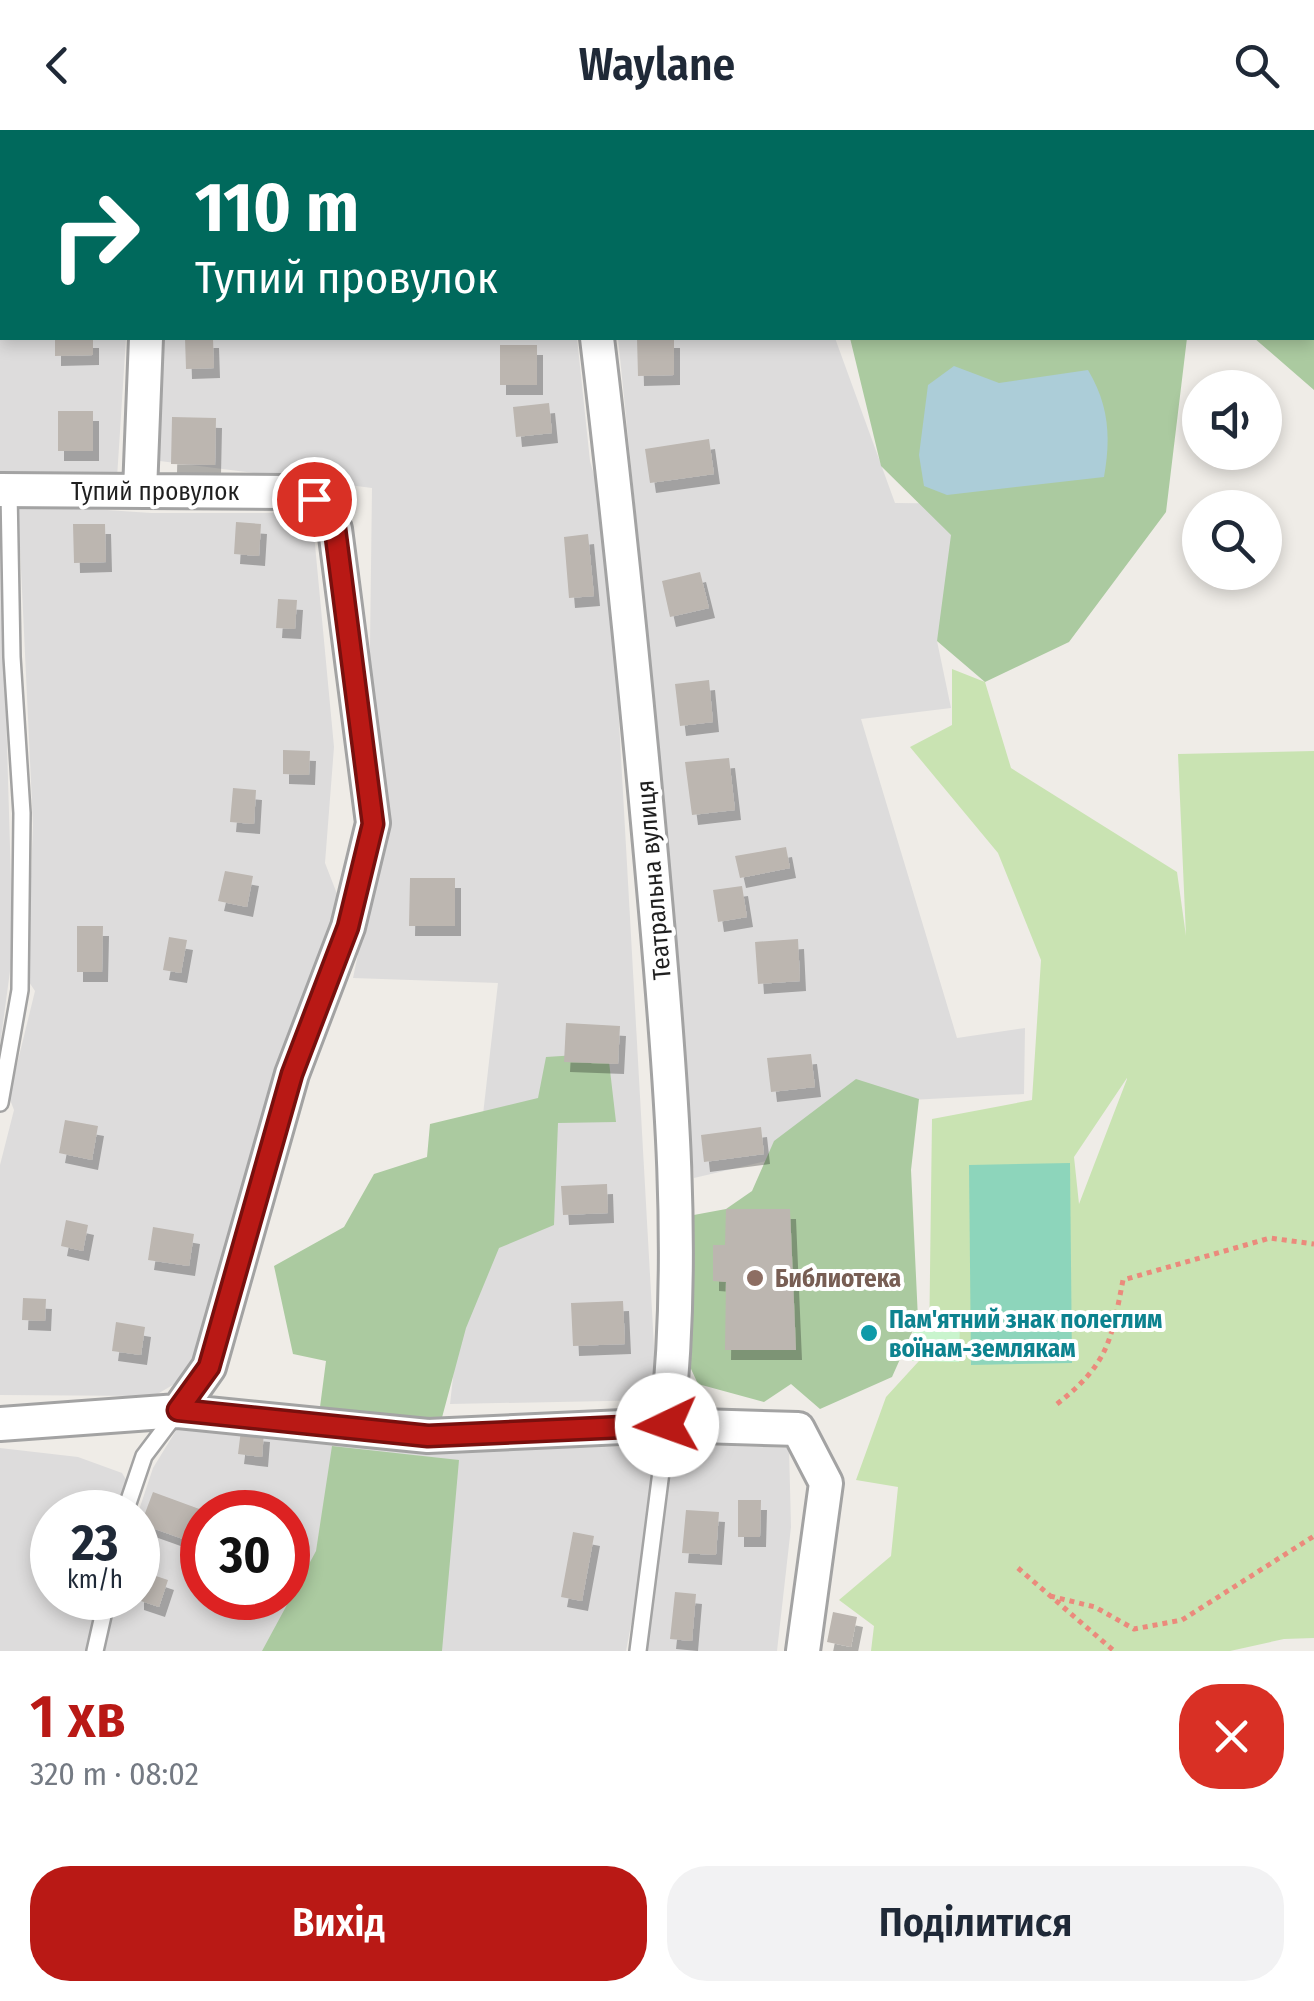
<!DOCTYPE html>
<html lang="uk">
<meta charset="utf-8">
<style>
:root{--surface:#fff;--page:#f2f2f3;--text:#1f2937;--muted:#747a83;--accent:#b91915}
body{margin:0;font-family:"Fira Sans Condensed",sans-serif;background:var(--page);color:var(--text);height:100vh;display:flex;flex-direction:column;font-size:38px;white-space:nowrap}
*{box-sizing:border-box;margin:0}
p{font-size:32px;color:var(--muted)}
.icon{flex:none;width:55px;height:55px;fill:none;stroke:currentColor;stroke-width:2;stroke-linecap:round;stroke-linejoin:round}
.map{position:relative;height:1521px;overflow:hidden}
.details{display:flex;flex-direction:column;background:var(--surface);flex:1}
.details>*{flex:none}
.top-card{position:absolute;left:0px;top:0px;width:1315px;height:210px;box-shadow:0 5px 15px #0003;background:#00695c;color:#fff;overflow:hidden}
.tools{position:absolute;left:1182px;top:240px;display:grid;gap:20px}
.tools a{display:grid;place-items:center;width:100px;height:100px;border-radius:50%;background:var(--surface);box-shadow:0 5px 15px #0003;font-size:50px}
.speed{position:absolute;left:30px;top:1360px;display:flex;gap:20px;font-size:50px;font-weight:700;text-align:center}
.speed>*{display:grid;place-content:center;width:130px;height:130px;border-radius:50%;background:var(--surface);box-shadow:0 5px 15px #0003;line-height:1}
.speed small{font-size:25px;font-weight:400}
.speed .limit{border:15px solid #d22;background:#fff;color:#111}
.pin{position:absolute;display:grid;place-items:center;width:85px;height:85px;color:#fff;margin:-42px;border:5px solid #fff;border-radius:50%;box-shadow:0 2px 10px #0007}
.me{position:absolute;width:110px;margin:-55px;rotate:267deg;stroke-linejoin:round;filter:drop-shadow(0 0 8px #0008)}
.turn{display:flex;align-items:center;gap:35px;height:210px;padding:0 30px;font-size:45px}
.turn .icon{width:130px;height:130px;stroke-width:2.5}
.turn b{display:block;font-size:70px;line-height:85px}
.round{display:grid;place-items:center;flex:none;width:105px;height:105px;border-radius:40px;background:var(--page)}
.overview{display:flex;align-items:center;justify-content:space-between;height:170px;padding:0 30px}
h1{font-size:60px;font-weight:600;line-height:75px;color:var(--accent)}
.action{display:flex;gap:20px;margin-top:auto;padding:20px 30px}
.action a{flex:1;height:115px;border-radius:40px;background:var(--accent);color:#fff;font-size:40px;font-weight:600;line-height:115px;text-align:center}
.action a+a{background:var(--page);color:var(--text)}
header{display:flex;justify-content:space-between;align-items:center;height:130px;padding:0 30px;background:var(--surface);font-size:45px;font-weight:600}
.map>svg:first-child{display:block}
.residential{fill:#dddcdc;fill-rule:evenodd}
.grass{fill:#c9e3b2;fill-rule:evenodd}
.forest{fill:#abcaa0}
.park{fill:#c9f4cd}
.pitch{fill:#8dd5bb}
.water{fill:#accdd8}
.building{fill:#bcb6b0;filter:url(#shadow)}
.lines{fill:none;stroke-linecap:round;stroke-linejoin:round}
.lane-casing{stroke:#a3a3a3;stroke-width:20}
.street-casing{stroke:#a3a3a3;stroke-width:38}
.path{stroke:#eb8a7c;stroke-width:5;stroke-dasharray:5 5;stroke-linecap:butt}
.lane{stroke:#fff;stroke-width:15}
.street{stroke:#fff;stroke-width:32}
.route-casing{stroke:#78100e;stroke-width:25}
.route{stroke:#b91915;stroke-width:18}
.education-dot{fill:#8d6e63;stroke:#fff;stroke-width:4}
.culture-dot{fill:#0f9aa8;stroke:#fff;stroke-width:4}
.labels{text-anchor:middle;stroke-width:8;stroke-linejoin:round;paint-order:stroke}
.street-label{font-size:25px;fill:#1f1f1f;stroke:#fff}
.education-label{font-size:25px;font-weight:bold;fill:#785e54;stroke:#fff;text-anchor:start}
.culture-label{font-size:25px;font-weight:bold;fill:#0d838f;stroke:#fff;text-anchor:start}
</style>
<header><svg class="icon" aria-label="back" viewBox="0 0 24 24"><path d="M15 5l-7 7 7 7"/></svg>Waylane<svg class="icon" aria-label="search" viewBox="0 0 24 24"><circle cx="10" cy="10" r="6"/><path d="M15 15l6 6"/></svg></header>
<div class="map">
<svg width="1314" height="1521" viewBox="0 0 1314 1521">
<defs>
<filter id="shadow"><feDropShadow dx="6" dy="10" stdDeviation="0" flood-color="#0004"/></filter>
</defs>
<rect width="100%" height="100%" fill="#efece7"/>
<path class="residential" d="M0 0H138L2 2V208H126L117 348 0 345Z
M159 208H577L590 331 608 395 657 1270 450 1274 498 853 353 848 383 704 369 596 372 358 152 330Z
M618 208H835L895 373 986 374 937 511 951 578 861 589 957 908 1025 898 1024 964 836 974 804 1022 694 1048 658 602Z
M18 374 151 383H312L334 617 325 733 339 769 305 867 207 1209 183 1249 154 1266 0 1265V1035L14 980 9 967 35 861 27 849 33 695Z
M0 377 13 819 0 915Z
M180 1294 474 1320 654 1316 641 1443 626 1521H101L111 1468H138V1383L153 1338ZM202 1382H288V1468H202Z
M674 1314 789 1318 791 1397 777 1521H646Z
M0 1318 78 1327 122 1343 128 1353 121 1382H52V1468H102L90 1521H0Z"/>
<path class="grass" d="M952 539 985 552 1011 638 1177 742 1186 806 1178 624 1314 621V1508L1284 1509 1230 1521H871L874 1496 839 1470 891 1426 898 1357 856 1350 886 1267 929 1220 932 989 1032 970 1041 830 998 723 910 617 952 595ZM1127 948V949L1079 1074 1074 1027Z"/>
<path class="forest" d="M1313 123 1314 125V260L1254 208H1312Z
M850 208H1187L1166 382 1069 512 985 552 937 511 951 405 881 336Z
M608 923 616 992 558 993 554 1095 499 1118 466 1198 440 1295 333 1288 320 1277 326 1231 293 1224 274 1136 344 1097 374 1044 427 1027 430 994 538 968 546 927Z
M856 949 919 969 911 1040 918 1189 892 1247 820 1279 791 1254 764 1272 698 1254 685 1226 683 1087 726 1079 752 1061 774 1011Z
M332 1316 459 1330 442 1521H262L316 1421Z"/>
<path class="park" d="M913 1188 960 1189 959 1232 912 1231Z"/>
<path class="pitch" d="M1070 1033 1072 1233 971 1235 969 1035Z"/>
<path class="water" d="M954 236 999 253 1088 240C1109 275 1111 307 1104 347L947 365 924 356 919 325 928 255Z"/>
<path class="building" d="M55 208H93V225L55 226Z
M185 208H213L214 238 186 239Z
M637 208H674V245L638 246Z
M500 215H537V255H500Z
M549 273 552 303 516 307 513 277Z
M58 281H93V321H58Z
M172 287 216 288 215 335 171 334Z
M709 309 714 344 650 353 645 319Z
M236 392 261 394 259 426 234 424Z
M73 394H105L106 432 74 433Z
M588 404 594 466 569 468 564 407Z
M700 442 709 478 670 487 662 451Z
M278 469 297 470 295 499 276 498Z
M709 550 713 592 680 596 675 554Z
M283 620 310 621 309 645 283 644Z
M729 628 735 680 692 685 685 632Z
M233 658 256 660 254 694 230 692Z
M786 717 790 738 740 748 735 726Z
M225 741 253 746 247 777 218 771Z
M410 748H455V796H409Z
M742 756 747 787 718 792 713 760Z
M77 796H103L102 842H77Z
M169 807 187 810 181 843 163 840Z
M798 809 800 851 758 854 755 812Z
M566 893 620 896 618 934 564 932Z
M811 924 815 957 771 962 767 928Z
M65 990 98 996 92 1030 59 1023Z
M761 997 764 1024 704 1032 701 1005Z
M607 1054 608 1083 563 1085 561 1056Z
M726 1079H790L796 1220H725L726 1152 713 1151V1115H725Z
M66 1090 88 1095 83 1121 61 1116Z
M153 1097 194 1104 189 1136 148 1130Z
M23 1168 46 1169 45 1191 22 1190Z
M623 1171 625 1214 573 1216 571 1173Z
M116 1192 145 1197 141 1225 112 1221Z
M241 1300 264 1302 262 1327 238 1324Z
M153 1362 202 1380 197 1414 141 1394Z
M738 1370H761L760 1407H738Z
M686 1380 719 1382 716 1425 682 1423Z
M573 1402 594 1406 582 1471 561 1467Z
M138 1440 168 1450 159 1477 138 1470Z
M675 1462 696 1464 692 1511 670 1509Z
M833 1482 857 1487 851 1517 827 1512Z"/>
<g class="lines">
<g class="lane-casing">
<path id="lane" d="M0 973 20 860 22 683 12 527 9 361
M125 1382 144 1326 175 1285
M95 1521 107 1468
M638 1521 667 1295"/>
</g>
<g class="street-casing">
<path id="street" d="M575 0V2
M154 2V0
M597 208C620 398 639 589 656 781 671 951 686 1125 667 1295
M0 360 286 362 314 369 335 399 373 693 348 797 292 944 209 1237 178 1281
M140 361 146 208
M0 1294 178 1281 428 1306 667 1295 798 1299 826 1353 803 1521"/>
</g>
<path class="path" d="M1057 1274C1108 1234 1111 1212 1123 1150L1270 1108 1314 1114
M1018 1438 1114 1521
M1050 1466 1095 1477 1134 1499 1182 1490 1314 1406"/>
<use href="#lane" class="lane"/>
<use href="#street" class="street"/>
</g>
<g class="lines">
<g class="route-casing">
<path id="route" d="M314 369 335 399 373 694 348 797 292 944 209 1237 178 1280 428 1306 667 1295"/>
</g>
<use href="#route" class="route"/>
</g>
<circle class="education-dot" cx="755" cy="1148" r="10"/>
<circle class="culture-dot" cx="869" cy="1203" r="10"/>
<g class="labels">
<g class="street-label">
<text x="155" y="370">Тупий провулок</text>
<text transform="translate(653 750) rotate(-95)" y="9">Театральна вулиця</text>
</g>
<g class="education-label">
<text x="775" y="1157">Библиотека</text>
</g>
<g class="culture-label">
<text x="889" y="1198">Пам'ятний знак полеглим<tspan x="889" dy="29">воїнам-землякам</tspan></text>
</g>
</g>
</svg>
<div class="tools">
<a><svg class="icon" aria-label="sound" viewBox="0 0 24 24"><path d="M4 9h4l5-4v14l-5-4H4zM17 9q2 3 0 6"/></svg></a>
<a><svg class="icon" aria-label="search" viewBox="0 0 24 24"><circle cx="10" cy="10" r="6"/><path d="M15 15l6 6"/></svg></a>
</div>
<div class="speed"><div>23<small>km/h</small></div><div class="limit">30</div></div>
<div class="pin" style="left:314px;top:369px;background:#d93025"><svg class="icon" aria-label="arrive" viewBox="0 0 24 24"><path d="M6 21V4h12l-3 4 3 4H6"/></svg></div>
<svg class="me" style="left:667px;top:1295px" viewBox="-20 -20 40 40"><circle r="19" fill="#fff"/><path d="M0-13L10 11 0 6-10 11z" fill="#b91915"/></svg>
<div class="top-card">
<div class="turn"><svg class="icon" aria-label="right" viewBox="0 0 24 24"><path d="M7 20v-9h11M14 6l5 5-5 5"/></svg><div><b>110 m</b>Тупий провулок</div></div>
</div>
</div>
<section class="details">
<div class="overview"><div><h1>1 хв</h1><p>320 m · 08:02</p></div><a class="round" style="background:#d93025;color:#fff"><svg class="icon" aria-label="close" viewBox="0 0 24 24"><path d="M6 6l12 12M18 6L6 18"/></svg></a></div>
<div class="action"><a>Вихід</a><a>Поділитися</a></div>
</section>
